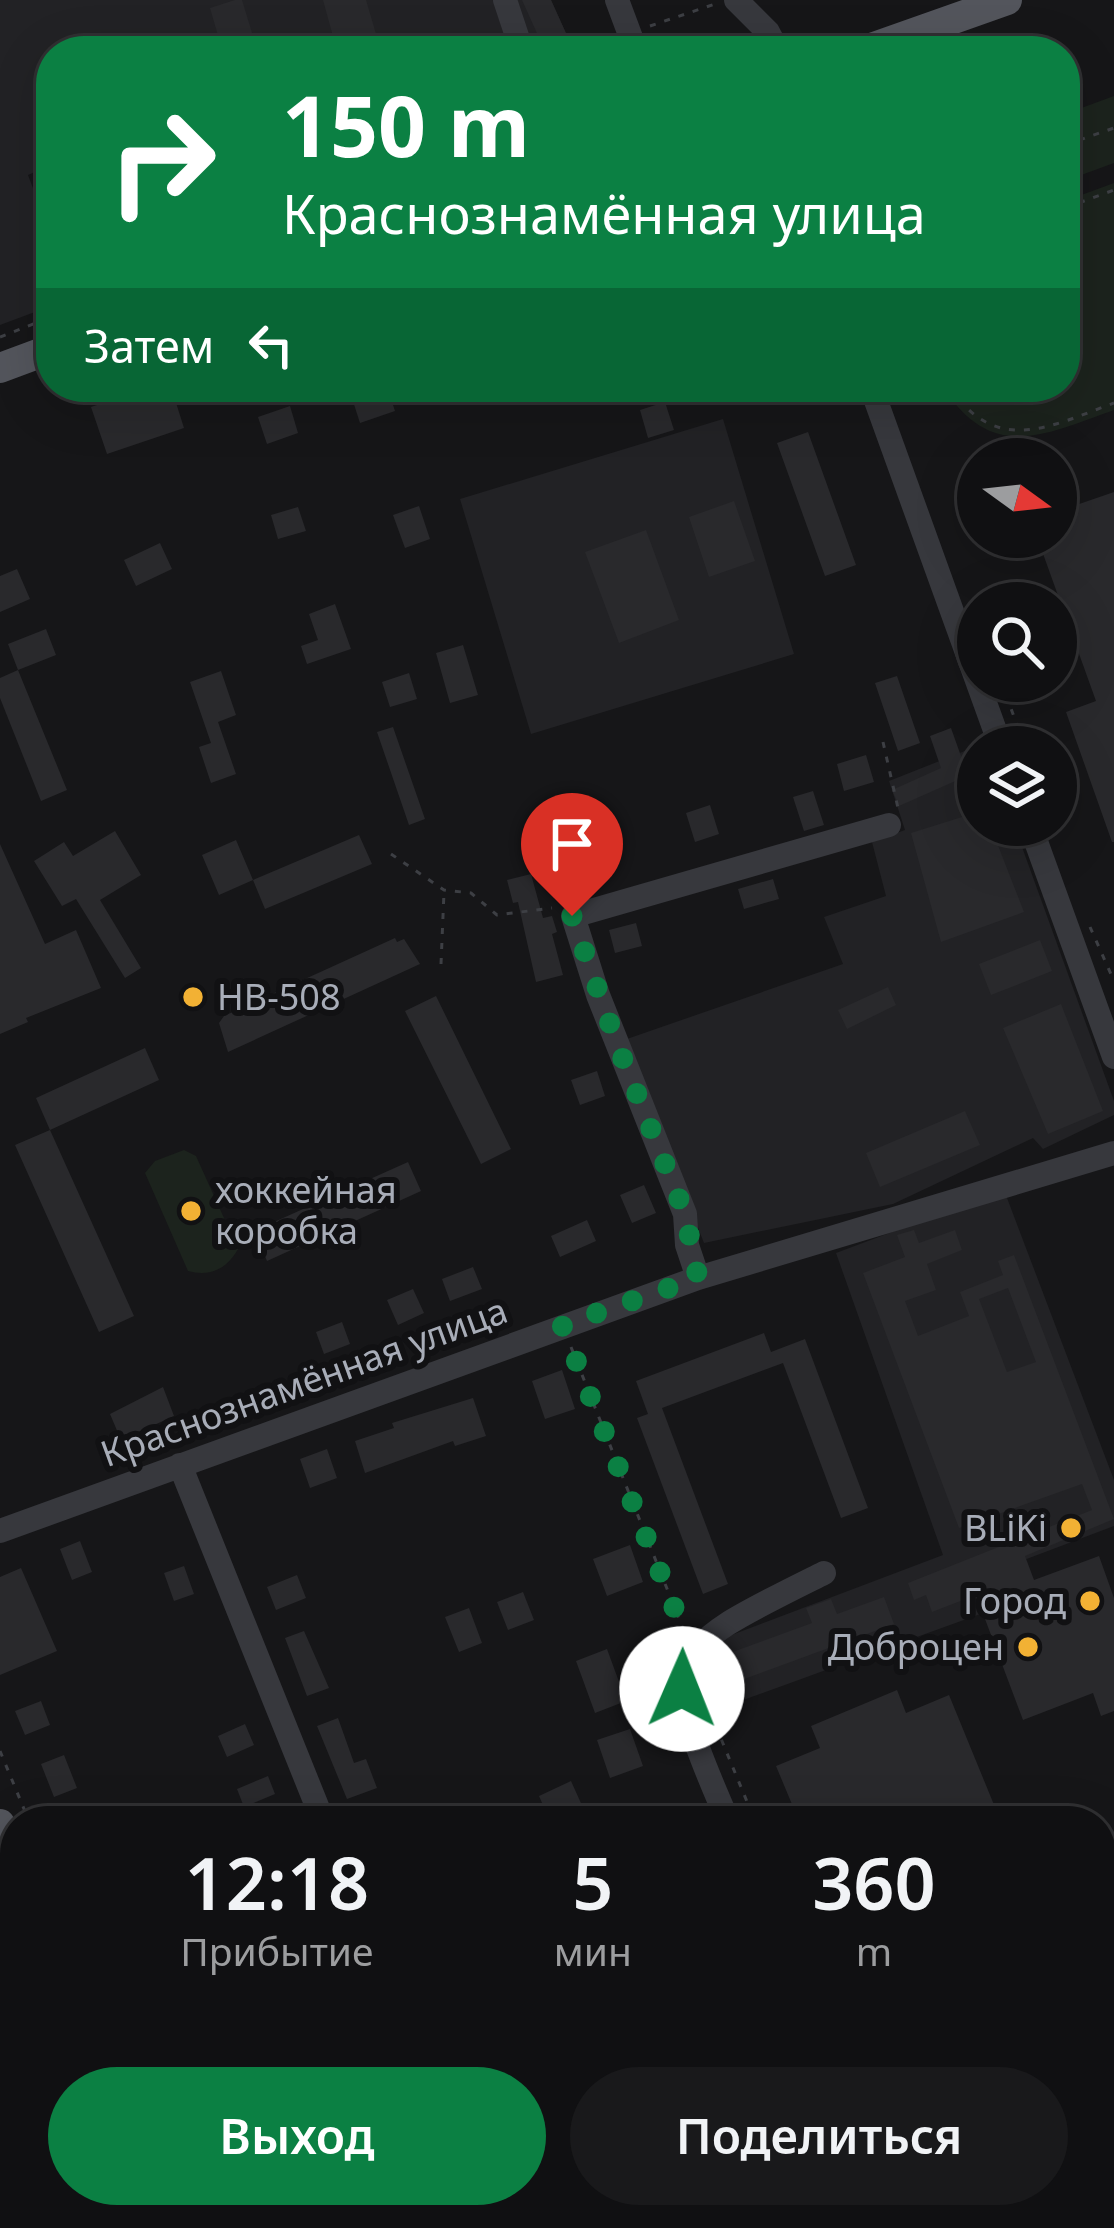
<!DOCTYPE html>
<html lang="ru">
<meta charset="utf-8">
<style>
:root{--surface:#101012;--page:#19191b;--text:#f1f3f6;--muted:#9c9d9f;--line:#303032;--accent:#0b8043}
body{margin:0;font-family:"Noto Sans",sans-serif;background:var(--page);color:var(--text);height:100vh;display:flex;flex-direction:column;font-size:45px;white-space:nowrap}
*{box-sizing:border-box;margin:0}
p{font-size:39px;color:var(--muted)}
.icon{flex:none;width:66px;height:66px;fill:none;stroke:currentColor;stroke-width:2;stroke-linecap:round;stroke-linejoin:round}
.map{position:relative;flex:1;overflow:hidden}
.details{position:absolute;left:0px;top:1806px;width:1116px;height:423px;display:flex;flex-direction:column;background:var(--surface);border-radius:48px 48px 0 0;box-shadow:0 12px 48px #0002,0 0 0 3px var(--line)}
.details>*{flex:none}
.guide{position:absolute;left:36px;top:36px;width:1044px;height:366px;border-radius:48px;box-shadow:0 12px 48px #0002,0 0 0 3px var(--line);background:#0b8043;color:#fff;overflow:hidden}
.needle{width:78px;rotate:105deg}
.fabs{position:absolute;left:957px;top:438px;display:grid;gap:24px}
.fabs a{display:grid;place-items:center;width:120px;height:120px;border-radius:50%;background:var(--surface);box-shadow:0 12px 48px #0002,0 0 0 3px var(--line);font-size:60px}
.pin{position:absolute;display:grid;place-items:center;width:102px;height:102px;color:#fff;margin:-123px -51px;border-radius:50% 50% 50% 0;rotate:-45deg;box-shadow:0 0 12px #0007}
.pin .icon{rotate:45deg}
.me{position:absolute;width:132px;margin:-66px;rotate:1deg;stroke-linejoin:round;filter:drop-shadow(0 0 9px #0008)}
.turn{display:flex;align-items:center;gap:42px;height:252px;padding:0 48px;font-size:54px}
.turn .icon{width:156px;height:156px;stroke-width:2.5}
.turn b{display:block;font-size:84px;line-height:102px}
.then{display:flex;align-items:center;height:114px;padding:0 48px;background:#0003;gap:24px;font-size:45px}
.eta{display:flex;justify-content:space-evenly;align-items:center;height:204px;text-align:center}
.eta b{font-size:72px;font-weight:600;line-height:84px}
.button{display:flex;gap:24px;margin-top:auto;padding:24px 48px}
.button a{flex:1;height:138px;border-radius:72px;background:var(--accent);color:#fff;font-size:48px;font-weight:600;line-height:138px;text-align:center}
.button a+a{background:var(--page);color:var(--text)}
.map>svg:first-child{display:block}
.built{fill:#222225}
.green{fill:#1c231d}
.building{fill:#29292c;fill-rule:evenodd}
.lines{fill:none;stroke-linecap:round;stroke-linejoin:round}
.path{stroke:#3d3f44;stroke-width:3;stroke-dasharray:6 9;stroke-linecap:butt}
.minor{stroke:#37383d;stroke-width:24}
.major{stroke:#53555c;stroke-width:30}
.route{stroke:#0b8043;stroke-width:21;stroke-dasharray:0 37.8}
.poi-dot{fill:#f2b134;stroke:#111113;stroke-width:4.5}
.labels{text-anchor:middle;stroke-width:12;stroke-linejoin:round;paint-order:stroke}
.poi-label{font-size:36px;fill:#a8adb8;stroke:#111113;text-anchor:end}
.street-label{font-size:36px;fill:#a8adb8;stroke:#111113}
</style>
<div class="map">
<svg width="1114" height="2228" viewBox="0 0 1114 2228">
<rect width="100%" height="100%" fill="#161618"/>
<path class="built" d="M0 0H551L574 51H51V165L28 175 51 236V306L0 325Z
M723 419 794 654 531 734 460 499Z
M985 743 986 747H978V825H1014L1114 1101V1115L1043 1149 1033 1138 893 1204 704 1243 624 1040 843 964 824 917 886 896 872 842 905 830 889 781Z
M1004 1190 1114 1480V1526L971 1580 983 1613 721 1708 700 1647 943 1555 836 1253Z"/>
<path class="green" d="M1114 96V163L1065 181V114Z
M1114 183V410C1044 435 992 463 943 387H1065V201Z
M184 1150 196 1156 238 1249C227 1269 210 1277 188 1271L145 1173 155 1161Z
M1114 1896V2021L1101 1991V1903Z"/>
<path class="building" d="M235 0H242L253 36 221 46 210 8Z
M323 0H366L381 51H337Z
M522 0H551L574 51H545Z
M151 387H171L184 428 107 454 91 407Z
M366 387H387L395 411 360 423 350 392Z
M665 402 674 430 648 438 640 410Z
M290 406 298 433 267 444 258 417Z
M808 432 856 565 825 576 777 443Z
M1114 492V842H1112L1066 712 1096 701 1037 537H1056V512Z
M734 501 755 561 709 577 689 517Z
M419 506 430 539 405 548 393 515Z
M298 507 306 531 278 539 271 515Z
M646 530 679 620 619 643 585 552Z
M160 543 172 569 136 586 124 560Z
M17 569 30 599 0 612V576Z
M335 604 351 649 307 664 301 646 318 640 309 614Z
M46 629 56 655 18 670 8 644Z
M463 645 478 695 450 703 436 653Z
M18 670 67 790 41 801 0 698V678Z
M221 671 236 715 218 722 236 774 211 783 199 747 211 743 190 682Z
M409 673 417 699 390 707 382 682Z
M897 676 920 743 898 751 875 683Z
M393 727 425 819 409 825 377 732Z
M951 728 962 759 971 755 978 771 899 806 892 790 941 768 930 736Z
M866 755 874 782 844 791 837 764Z
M813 791 824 825 804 831 793 797Z
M710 805 719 834 695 842 686 813Z
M978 812V825H990L1024 912 941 942 911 833Z
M115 831 141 875 100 900 141 968 125 978 76 899 62 906 34 861 64 842 73 856Z
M359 835 372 864 265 909 253 880Z
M236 840 253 880 219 895 202 855Z
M0 844 45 944 76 930 101 988 26 1018 28 1022 0 1034Z
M597 848 607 875 581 884 572 857Z
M531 874 543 918 552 916 557 932 552 934 563 975 536 982 518 902 513 903 507 880Z
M773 879 779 899 744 909 738 889Z
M636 923 642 946 615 953 609 930Z
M395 938 397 942 404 939 420 964 228 1052 219 1023 224 1016Z
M1040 940 1052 971 991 995 979 964Z
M888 987 896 1005 847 1029 838 1010Z
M436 996 511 1149 481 1164 405 1011Z
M1061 1004 1103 1111 1048 1134 1003 1028Z
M145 1048 159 1080 50 1130 36 1098Z
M597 1071 605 1096 580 1105 571 1080Z
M965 1111 980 1145 880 1187 866 1153Z
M50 1130 134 1316 99 1332 15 1145Z
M408 1162 421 1191 267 1261 254 1231Z
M644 1185 656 1213 632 1223 620 1195Z
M587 1220 596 1241 560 1257 551 1236Z
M914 1230 919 1243 955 1230 962 1250 927 1264 936 1290 905 1301 918 1336 969 1316 960 1292 1003 1275 998 1261 1014 1255 1114 1519 1025 1556 1034 1580 1099 1556 1114 1598V1711L1101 1716 1093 1693 1023 1720 976 1595 932 1612 926 1595 914 1600 908 1583 1092 1510 1082 1484 959 1528 863 1273 905 1257 897 1235ZM1008 1288 1036 1362 1007 1372 979 1299Z
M473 1267 482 1289 450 1301 442 1279Z
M413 1289 424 1313 398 1325 387 1300Z
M342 1322 350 1344 324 1354 316 1332Z
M764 1333 771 1352 805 1339 868 1508 841 1518 783 1363 662 1408 728 1584 703 1594 637 1418 648 1414 636 1381Z
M562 1370 575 1409 545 1419 532 1381Z
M163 1387 174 1416 121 1440 110 1414Z
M473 1398 486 1436 455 1446 453 1441 365 1473 355 1441 394 1428 392 1423Z
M327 1449 337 1478 310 1488 300 1459Z
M80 1541 92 1572 72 1580 60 1549Z
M630 1545 643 1582 607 1596 593 1559Z
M184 1566 194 1594 174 1601 164 1573Z
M21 1568 57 1651 0 1675V1577Z
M297 1575 306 1598 276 1610 267 1587Z
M523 1592 534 1620 508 1630 497 1602Z
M884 1597 894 1624 720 1688 711 1660 812 1623 806 1608 831 1599 837 1614Z
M469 1608 482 1643 459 1652 445 1617Z
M304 1631 329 1688 307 1696 285 1638Z
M607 1649 626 1701 595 1713 576 1661Z
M897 1690 906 1713 949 1695 999 1817 990 1821H799L776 1766 820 1748 811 1726Z
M41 1701 50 1725 25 1735 15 1711Z
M338 1718 354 1763 366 1759 377 1788 347 1799 317 1726Z
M245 1724 254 1745 227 1757 218 1736Z
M630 1729 643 1766 610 1778 597 1740Z
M64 1755 77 1788 54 1797 41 1764Z
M268 1776 275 1794 244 1807 237 1789Z
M571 1781 589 1821H550L539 1796Z
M0 1965 15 2001V2089L0 2096Z
M1101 2182H1114V2228H1082V2214H1101Z
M659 2214H737V2215L703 2228H664Z"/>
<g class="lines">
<path class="path" d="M650 26 715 4
M1065 145 1114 128
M1065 208 1114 190
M0 337 51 317
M895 387 900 402
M950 387C996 457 1051 426 1114 403
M1001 681 1025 747
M883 742 898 808
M391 854 444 890 471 893 497 915 552 908
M1090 927 1114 981
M441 964 444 892
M571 1347 685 1634
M710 1712 755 1821
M0 1751 29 1821
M1101 1965 1114 1969
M1101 2161 1114 2156
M197 2214 203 2228
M1005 2214 1011 2228
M1046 2214 1051 2228
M907 2228 942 2214
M1018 2228 1027 2214"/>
<path class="minor" d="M505 0 522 51
M617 0 636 51
M736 0 768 32 778 51
M871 387 1001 747
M1030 825 1114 1057
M698 1278 687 1245 685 1214 598 995 573 916 889 825
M180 1465 323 1821
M0 1531 698 1278 1114 1153
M728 1821C654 1652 665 1652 824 1573
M481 2214 487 2228
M252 2228 281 2214"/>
<path class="major" d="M863 51 1007 0
M0 368 51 349
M0 1824 15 1859
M1101 2092 1114 2086
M166 2214 172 2228
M866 2228 883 2214"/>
</g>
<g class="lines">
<path class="route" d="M572 916 617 1044 685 1214 698 1278 562 1325 683 1630 690 1655 682 1689"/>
</g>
<g class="poi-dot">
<circle cx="193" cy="997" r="12"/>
<circle cx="191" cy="1211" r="12"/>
<circle cx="1071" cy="1528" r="12"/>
<circle cx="1090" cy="1601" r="12"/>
<circle cx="1028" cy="1647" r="12"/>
</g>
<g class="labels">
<g class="poi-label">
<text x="217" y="1010" text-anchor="start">НВ-508</text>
<text x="215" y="1203" text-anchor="start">хоккейная<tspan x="215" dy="41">коробка</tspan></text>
<text x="1047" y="1541">BLiKi</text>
<text x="1066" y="1614">Город</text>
<text x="1004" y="1660">Доброцен</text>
</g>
<g class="street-label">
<text transform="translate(304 1382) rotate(-20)" y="13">Краснознамённая улица</text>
</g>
</g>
</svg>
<div class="fabs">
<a><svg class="needle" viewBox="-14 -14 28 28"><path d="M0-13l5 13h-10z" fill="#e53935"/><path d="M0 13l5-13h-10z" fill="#9c9d9f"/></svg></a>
<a><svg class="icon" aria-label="search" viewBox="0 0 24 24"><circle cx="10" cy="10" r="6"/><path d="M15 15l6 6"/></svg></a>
<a><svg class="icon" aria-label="layers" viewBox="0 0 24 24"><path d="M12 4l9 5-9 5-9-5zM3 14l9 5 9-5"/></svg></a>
</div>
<div class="pin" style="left:572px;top:916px;background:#d93025"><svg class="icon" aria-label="arrive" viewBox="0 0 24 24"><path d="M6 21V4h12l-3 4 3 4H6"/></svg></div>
<svg class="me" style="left:682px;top:1689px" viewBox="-20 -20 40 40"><circle r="19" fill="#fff"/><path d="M0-13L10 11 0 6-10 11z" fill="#0b8043"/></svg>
<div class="guide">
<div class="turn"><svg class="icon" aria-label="right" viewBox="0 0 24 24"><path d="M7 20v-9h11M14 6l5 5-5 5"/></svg><div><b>150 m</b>Краснознамённая улица</div></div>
<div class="then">Затем<svg class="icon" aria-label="left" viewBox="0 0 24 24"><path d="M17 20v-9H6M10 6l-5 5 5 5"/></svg></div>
</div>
<section class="details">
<div class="eta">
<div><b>12:18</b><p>Прибытие</p></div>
<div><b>5</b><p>мин</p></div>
<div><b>360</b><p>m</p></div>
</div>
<div class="button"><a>Выход</a><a>Поделиться</a></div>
</section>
</div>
